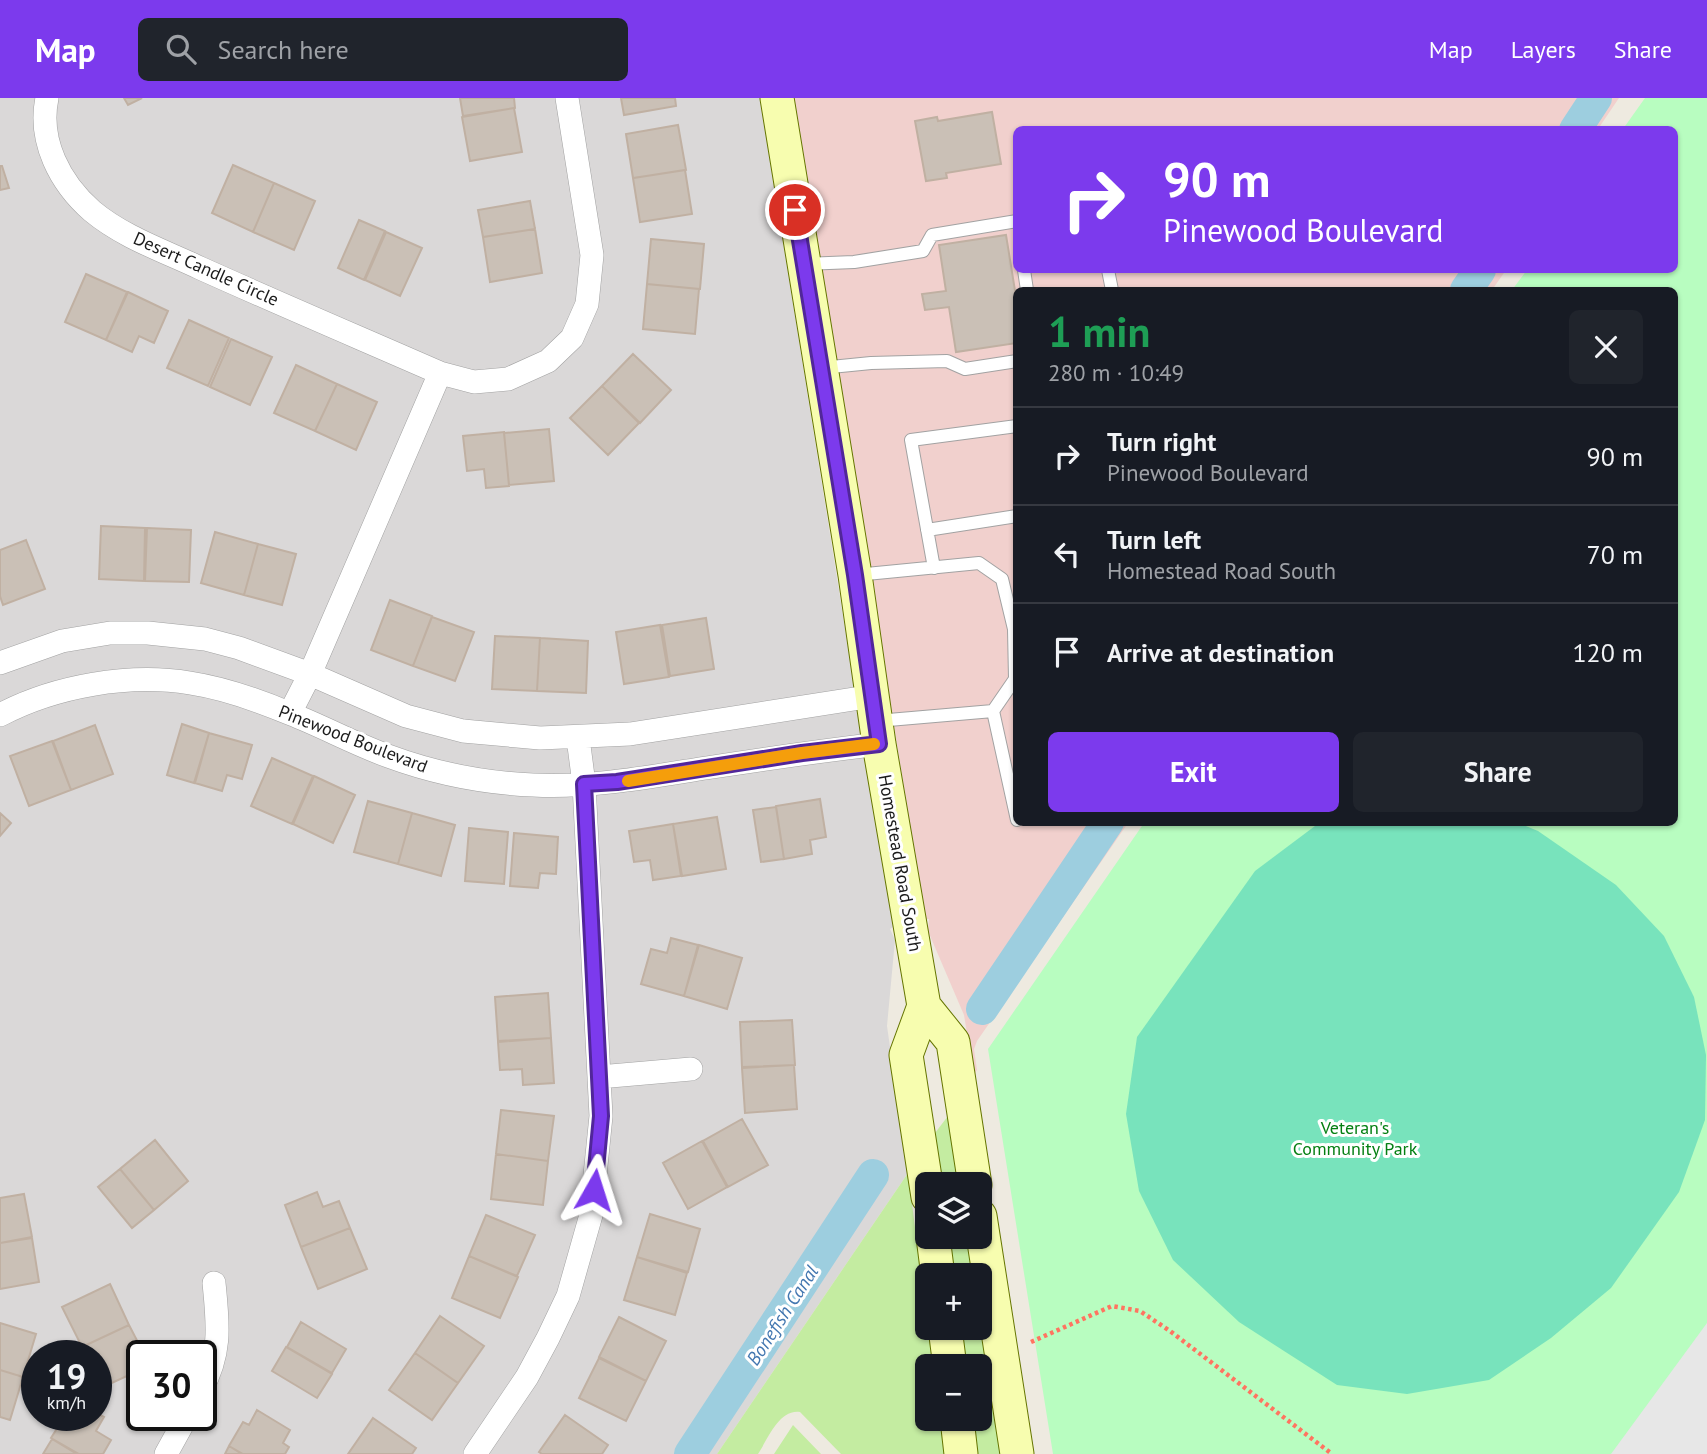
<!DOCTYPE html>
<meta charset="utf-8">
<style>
:root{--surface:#171b24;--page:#20242c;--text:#f1f3f6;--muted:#9ea1a6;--line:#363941;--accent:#7c3aed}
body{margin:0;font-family:"PT Sans",sans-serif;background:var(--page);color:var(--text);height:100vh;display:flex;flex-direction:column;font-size:26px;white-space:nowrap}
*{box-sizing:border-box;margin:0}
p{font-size:23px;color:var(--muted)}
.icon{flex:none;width:38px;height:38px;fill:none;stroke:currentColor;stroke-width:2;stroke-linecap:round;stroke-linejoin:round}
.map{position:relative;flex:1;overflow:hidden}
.sheet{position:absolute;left:1013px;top:189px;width:665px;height:539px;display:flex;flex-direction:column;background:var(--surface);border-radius:10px;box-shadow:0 2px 5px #0004}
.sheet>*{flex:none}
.top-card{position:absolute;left:1013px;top:28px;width:665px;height:147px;border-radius:10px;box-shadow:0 2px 5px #0004;background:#7c3aed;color:#fff;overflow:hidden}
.controls{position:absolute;left:915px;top:1074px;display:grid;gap:14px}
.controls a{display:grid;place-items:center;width:77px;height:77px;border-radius:10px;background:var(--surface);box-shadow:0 2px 5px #0004;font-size:35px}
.speed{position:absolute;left:21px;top:1242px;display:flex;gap:14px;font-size:35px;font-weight:700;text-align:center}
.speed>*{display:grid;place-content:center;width:91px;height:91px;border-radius:50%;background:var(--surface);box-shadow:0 2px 5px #0004;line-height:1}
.speed small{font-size:18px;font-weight:400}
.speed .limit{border:4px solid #111;border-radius:10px;background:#fff;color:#111}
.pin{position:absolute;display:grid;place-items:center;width:60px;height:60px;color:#fff;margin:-30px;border:4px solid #fff;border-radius:50%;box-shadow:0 2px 7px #0007}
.me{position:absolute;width:77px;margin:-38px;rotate:6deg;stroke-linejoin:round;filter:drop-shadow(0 0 5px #0008)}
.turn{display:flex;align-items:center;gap:24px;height:147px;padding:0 35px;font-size:32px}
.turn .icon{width:91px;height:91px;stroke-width:2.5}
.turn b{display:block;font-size:49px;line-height:60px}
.round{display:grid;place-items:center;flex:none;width:74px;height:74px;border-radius:10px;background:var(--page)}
.overview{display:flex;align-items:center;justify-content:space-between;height:119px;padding:0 35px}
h1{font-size:42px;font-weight:700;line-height:52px;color:#1e9e55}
.primary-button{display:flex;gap:14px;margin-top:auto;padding:14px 35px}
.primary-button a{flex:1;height:80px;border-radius:10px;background:var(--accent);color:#fff;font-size:28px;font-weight:700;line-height:80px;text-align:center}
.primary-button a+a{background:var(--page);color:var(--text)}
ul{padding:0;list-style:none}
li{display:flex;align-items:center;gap:21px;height:98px;padding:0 35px;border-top:2px solid var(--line)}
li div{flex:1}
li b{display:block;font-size:26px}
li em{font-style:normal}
header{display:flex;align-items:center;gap:42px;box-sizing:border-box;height:98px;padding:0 35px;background:var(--accent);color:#fff}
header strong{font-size:33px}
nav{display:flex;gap:38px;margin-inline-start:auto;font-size:24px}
.search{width:490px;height:63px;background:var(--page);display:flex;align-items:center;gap:18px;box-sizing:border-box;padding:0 24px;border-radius:10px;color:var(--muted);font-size:26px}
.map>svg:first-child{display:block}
.residential{fill:#dad8d8;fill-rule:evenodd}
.commercial{fill:#f1d0cd}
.grass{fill:#c4eca1}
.park{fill:#b8fdc0}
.pitch{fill:#78e3bc}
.parking{fill:#e7e7e7}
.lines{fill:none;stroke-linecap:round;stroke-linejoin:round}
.canal{stroke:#9dcedf;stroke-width:32}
.building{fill:#cac0b6;stroke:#c0b0a2;stroke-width:2}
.lane-casing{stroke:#a2a2a2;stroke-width:14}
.street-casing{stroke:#a2a2a2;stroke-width:24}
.secondary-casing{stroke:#657500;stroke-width:35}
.path{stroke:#ff7460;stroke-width:4.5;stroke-dasharray:3.5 3.5;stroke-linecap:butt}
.lane{stroke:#fff;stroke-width:12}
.street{stroke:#fff;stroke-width:23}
.secondary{stroke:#f7fdaf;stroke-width:33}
.route-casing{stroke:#51269a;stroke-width:18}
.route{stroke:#7c3aed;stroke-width:12}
.slow{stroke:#f59e0b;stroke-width:12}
.labels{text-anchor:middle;stroke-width:6;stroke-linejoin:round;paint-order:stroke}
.street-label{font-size:18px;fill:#1b1b1b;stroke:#fff}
.park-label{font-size:18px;fill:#047f12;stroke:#fff}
.water-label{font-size:19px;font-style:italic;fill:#4377b0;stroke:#fff}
</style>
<header>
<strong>Map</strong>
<div class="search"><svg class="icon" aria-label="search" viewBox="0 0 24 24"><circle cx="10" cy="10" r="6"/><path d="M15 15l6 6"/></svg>Search here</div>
<nav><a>Map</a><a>Layers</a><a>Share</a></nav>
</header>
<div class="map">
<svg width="1707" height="1356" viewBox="0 0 1707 1356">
<rect width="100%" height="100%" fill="#eeeae0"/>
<path class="residential" d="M0 0H760L893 829 890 831 895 842 887 928 908 1075 717 1356H0ZM37 1258H96V1318H37ZM142 1258H201V1318H142Z"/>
<path class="commercial" d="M793 0H1619L1598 31 1017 32V172H1506L1492 192H1017V724L1128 725 977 943 974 951 977 972 974 977 964 917 928 833 929 821H925Z"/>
<path class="grass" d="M948 1018 958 1087H942L935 1035Z
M908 1075 933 1269H928V1321H940L945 1356H841L800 1314C779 1311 768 1341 758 1356H717Z
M949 1139H967L973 1178H954Z
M980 1225 1000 1356H977L973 1321H980V1269H966L961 1230H980Z
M793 1327 821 1356H774Z"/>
<path class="park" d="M1645 0H1707V1356H1053L988 951 1144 725 1675 724V192H1512L1527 172H1675V32L1623 31Z"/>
<path class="pitch" d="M1516 724 1538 733 1616 787 1664 838 1694 899 1706 957 1705 1022 1679 1094 1611 1190 1551 1240 1489 1282 1407 1296 1337 1287 1239 1224 1173 1162 1139 1093 1126 1016 1137 939 1255 773 1319 725Z"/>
<path class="parking" d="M1707 1225V1356H1611Z"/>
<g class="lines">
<path class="canal" d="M1575 32 1596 0
M1466 192 1480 172
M982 911 1108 724
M690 1356 873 1077"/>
</g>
<path class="building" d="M124 0H142L128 7Z
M460 0H514L515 10 463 18Z
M621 0H675L676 8 624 17Z
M514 10 522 54 470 63 462 19Z
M992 14 1001 66 946 75 947 80 926 83 915 23 937 19 938 23Z
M678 27 686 72 633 80 626 36Z
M233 67 274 85 253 134 212 115Z
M0 68H2L9 90 0 92Z
M685 72 692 116 640 124 633 80Z
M274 85 315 103 294 152 253 134Z
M530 103 535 131 483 139 478 112Z
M359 122 385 133 364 182 338 170Z
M535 131 542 175 490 184 483 139Z
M386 134 422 150 400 198 365 182Z
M1006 137 1017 205V245L956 254 949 209 925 212 922 196 946 193 939 147Z
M651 141 704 146 700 191 647 186Z
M86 176 127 194 106 242 65 224Z
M647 186 699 191 695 236 643 231Z
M128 194 168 213 154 245 139 238 132 254 106 242Z
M189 222 229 240 208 288 167 270Z
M231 241 272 259 250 307 210 289Z
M633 256 671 292 640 325 602 288Z
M296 267 337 286 315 333 274 315Z
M337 286 377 304 356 352 315 333Z
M602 288 639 325 608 357 570 320Z
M549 331 554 383 509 387 504 335Z
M504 334 509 388 486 390 484 371 467 373 463 338Z
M101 428 145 430 144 483 99 481Z
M147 430 191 432 189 484 145 483Z
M215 434 258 446 244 497 201 485Z
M26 442 45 491 3 507 0 498V452Z
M258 446 296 456 282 507 244 497Z
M390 502 432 518 413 568 371 552Z
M432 519 474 534 455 583 413 568Z
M706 520 714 571 670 578 662 527Z
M660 527 669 579 624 586 616 534Z
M495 538 540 540 537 593 492 591Z
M540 540 588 543 586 595 537 593Z
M182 626 209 635 194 685 167 677Z
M95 627 113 676 71 692 53 643Z
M209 635 252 647 242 681 227 677 222 693 195 685Z
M52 643 71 692 29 708 10 658Z
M272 660 313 678 292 726 251 708Z
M314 678 355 697 333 745 293 726Z
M820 701 826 739 810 742 812 756 784 761 776 708Z
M368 703 412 715 398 766 354 754Z
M776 709 784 761 761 764 753 712Z
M0 715 11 725 0 738Z
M412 715 455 727 441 778 398 766Z
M717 719 726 771 682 778 673 726Z
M673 726 681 778 653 782 650 762 634 764 629 733Z
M469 730 508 734 504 786 465 783Z
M514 735 558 739 556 776 540 775 538 790 510 788Z
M671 840 698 847 684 898 641 886 651 851 667 855Z
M699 847 742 860 727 911 684 898Z
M548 895 551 940 498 943 495 899Z
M792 922 795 967 742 969 740 924Z
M551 940 554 985 523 987 522 971 500 972 498 944Z
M794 967 797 1011 745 1015 742 970Z
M501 1012 554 1018 548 1063 496 1056Z
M742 1021 768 1067 728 1089 703 1043Z
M155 1042 188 1083 154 1112 120 1071Z
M702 1043 727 1089 688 1111 663 1065Z
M496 1056 548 1063 543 1107 491 1101Z
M120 1071 154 1112 132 1130 98 1089Z
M317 1094 323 1109 339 1103 350 1130 301 1149 285 1107Z
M24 1096 32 1139 0 1145V1100Z
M650 1116 700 1131 688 1174 637 1159Z
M486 1117 535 1137 517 1178 469 1158Z
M350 1130 367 1171 318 1191 301 1149Z
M32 1140 39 1184 0 1191V1145Z
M469 1158 518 1179 500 1220 452 1200Z
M637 1159 687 1175 675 1217 624 1202Z
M110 1186 129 1227 82 1249 62 1209Z
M440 1218 484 1248 458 1285 415 1255Z
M619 1219 666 1243 646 1283 599 1259Z
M301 1224 346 1251 332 1275 287 1249Z
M0 1225 36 1236 23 1279 0 1272Z
M129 1227 145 1258H142V1271L101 1290 96 1280V1258H86L82 1249Z
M286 1249 332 1276 317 1300 272 1273Z
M415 1255 458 1285 432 1322 389 1292Z
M599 1260 646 1283 626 1323 579 1300Z
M0 1272 23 1279 10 1322 0 1319Z
M257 1312 290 1332 283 1345 289 1349 285 1356H243L229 1348 243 1324 249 1327Z
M96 1315 104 1319 96 1333 111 1342 103 1356H79L51 1340 65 1318H96Z
M565 1317 608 1347 602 1356H542L539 1354Z
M373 1320 416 1350 412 1356H348Z
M52 1341 77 1356H43Z
M229 1348 242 1356H225Z"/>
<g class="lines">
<g class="lane-casing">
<path id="lane" d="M804 166 854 164 923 153 932 137 1017 123
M1024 172 1027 192
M1108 172 1112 192
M821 270 871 265 947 263 965 271 1017 263
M927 432 1017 418
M934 470 911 342 1017 328
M856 477 979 465 1002 481 1014 531 1015 581 993 613 877 623
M993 613 1017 722"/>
</g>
<g class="street-casing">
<path id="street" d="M47 0C38 43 60 85 92 113 123 139 164 153 200 170 280 206 360 240 440 275L474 284 508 281 548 263 572 240 587 206 592 157 567 0
M0 565 62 543 110 535H148L205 541 239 550 310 576 406 618 463 633 540 640 630 636 873 598
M290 615 310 576 440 275
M0 617C55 588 129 575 190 585 223 590 260 603 291 616 324 629 355 646 388 658 434 675 484 685 533 687 591 690 649 679 706 670 764 661 821 653 879 646
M599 979 691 971
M201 1292C222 1254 218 1226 214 1185
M166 1356 187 1318
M475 1356 527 1279 548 1240 568 1198 591 1117 601 1018 584 686 578 640"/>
</g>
<g class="secondary-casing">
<path id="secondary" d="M777 0 855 477 879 646 924 908 953 944 975 1087
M924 908 906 957 928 1099
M980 1118 1017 1356
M933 1139 938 1178
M945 1230 950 1269
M957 1321 961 1356"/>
</g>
<path class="path" d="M1031 1244 1112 1208 1140 1213 1170 1233 1332 1356"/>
<use href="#lane" class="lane"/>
<use href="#street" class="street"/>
<use href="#secondary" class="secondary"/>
</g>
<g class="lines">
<g class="route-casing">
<path id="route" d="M594 1092 601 1018 584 686 617 684 802 655 879 646 855 477 795 112"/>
</g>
<use href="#route" class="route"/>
<path class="slow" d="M628 683 802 655 874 646"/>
</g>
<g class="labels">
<g class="street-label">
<text transform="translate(206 171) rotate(24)" y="6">Desert Candle Circle</text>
<text transform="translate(353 641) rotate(21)" y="6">Pinewood Boulevard</text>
<text transform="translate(900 765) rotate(80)" y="6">Homestead Road South</text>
</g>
<g class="park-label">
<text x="1355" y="1036">Veteran's<tspan x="1355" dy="21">Community Park</tspan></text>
</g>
<g class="water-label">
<text transform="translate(782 1217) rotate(-57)" y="7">Bonefish Canal</text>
</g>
</g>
</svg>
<div class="controls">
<a><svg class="icon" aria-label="layers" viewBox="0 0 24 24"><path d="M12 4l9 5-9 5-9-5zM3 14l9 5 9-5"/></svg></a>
<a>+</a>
<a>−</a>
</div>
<div class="speed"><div>19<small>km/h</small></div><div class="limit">30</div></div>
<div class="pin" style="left:795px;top:112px;background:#d93025"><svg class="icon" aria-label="arrive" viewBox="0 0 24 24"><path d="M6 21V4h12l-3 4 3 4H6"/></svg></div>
<svg class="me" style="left:594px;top:1092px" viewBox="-20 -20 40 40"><path d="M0-17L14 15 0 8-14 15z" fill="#7c3aed" stroke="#fff" stroke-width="4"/></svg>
<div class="top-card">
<div class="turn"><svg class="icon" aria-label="right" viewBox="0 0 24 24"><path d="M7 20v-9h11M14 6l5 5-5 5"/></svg><div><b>90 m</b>Pinewood Boulevard</div></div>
</div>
<section class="sheet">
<div class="overview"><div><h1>1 min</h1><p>280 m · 10:49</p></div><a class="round"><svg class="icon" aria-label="close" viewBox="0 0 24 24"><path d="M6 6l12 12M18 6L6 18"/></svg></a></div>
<ul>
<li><svg class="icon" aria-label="right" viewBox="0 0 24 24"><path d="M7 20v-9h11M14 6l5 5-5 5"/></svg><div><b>Turn right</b><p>Pinewood Boulevard</p></div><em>90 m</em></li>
<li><svg class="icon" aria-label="left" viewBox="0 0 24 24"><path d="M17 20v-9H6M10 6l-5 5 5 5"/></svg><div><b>Turn left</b><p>Homestead Road South</p></div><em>70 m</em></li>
<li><svg class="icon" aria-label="arrive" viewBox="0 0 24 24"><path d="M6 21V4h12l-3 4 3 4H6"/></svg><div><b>Arrive at destination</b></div><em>120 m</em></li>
</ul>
<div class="primary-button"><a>Exit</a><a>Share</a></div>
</section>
</div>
